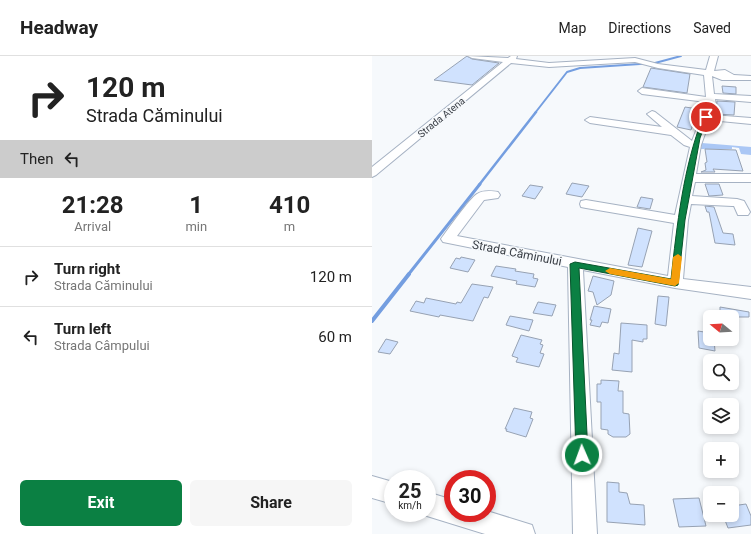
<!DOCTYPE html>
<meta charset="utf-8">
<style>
:root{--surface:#fff;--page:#f6f6f6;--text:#222;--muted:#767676;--line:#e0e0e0;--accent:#0b8043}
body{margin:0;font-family:Roboto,sans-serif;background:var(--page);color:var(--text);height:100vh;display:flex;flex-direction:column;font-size:15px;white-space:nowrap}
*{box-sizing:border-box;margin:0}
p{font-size:13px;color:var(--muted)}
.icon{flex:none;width:22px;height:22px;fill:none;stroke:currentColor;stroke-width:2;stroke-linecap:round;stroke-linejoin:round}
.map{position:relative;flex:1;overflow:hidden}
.side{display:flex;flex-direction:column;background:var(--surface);width:372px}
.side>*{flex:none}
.guide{background:#fff;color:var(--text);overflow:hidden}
.needle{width:26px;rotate:288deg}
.buttons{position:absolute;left:331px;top:254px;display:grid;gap:8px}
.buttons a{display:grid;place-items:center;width:36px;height:36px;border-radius:6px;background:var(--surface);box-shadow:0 2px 6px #0003;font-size:20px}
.speed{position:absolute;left:12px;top:414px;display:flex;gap:8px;font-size:20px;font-weight:700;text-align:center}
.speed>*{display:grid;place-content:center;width:52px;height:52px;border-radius:50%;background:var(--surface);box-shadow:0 2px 6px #0003;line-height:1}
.speed small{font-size:10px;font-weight:400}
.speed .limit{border:6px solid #d22;background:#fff;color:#111}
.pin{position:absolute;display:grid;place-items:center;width:34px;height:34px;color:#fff;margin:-17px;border:2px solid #fff;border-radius:50%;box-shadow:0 1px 4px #0007}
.me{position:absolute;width:44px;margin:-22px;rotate:358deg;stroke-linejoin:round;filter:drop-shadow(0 0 3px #0008)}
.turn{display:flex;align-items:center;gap:14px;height:84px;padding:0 20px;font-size:18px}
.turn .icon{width:52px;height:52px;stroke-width:2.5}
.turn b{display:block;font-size:28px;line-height:34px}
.then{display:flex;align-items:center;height:38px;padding:0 20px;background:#0003;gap:8px;font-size:15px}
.eta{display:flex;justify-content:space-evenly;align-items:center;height:68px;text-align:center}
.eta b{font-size:24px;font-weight:700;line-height:28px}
.cta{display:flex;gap:8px;margin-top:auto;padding:8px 20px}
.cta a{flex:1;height:46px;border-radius:6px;background:var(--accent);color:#fff;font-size:16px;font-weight:700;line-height:46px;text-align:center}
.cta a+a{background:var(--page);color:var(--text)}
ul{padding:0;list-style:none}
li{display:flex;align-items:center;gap:12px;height:60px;padding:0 20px;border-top:1px solid var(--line)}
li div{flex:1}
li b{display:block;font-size:15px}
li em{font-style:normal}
header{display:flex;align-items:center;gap:24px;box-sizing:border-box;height:56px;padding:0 20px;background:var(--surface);border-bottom:1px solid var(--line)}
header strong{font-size:19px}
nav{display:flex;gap:22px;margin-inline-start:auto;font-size:14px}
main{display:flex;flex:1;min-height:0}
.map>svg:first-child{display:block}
.green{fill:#aac7f5}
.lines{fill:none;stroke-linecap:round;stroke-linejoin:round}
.stream-far3{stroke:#749ee0;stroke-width:2}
.stream-far2{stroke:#749ee0;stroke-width:2.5}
.stream-far1{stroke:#749ee0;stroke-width:3}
.stream{stroke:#749ee0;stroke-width:4}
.building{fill:#d0e2fe;stroke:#97a2b3}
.minor-casing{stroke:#a6b2c3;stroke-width:2}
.minor{fill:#fff;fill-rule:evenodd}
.route{fill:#0b8043;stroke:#07532c}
.slow{fill:#f59e0b}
.labels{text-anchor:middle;stroke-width:3;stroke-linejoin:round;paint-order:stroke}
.far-street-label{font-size:10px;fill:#383d44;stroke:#f6f9fc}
.street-label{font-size:12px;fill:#383d44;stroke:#f6f9fc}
</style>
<header>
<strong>Headway</strong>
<nav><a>Map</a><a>Directions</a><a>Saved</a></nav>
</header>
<main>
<section class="side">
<div class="guide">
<div class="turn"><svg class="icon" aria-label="right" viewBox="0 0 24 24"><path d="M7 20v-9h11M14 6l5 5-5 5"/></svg><div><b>120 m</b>Strada Căminului</div></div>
<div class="then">Then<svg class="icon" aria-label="left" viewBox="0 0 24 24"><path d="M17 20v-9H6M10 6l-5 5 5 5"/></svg></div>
</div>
<div class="eta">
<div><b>21:28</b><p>Arrival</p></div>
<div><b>1</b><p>min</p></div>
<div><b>410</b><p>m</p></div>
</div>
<ul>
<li><svg class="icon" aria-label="right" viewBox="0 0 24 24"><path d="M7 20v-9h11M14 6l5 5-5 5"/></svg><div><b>Turn right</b><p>Strada Căminului</p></div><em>120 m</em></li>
<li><svg class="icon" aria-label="left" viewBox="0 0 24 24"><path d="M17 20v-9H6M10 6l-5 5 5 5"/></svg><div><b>Turn left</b><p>Strada Câmpului</p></div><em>60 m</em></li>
</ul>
<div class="cta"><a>Exit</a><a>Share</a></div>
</section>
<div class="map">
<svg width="379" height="478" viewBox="0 0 379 478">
<rect width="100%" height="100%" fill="#f6f9fc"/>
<path class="green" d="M330 87 379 91V99L369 98 367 92 360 91V93H350L353 101 350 100 347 93H329Z"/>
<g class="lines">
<path class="stream-far3" d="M163 57 195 16 208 12 283 7 309 0"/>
<path class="stream-far2" d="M107 129 164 56"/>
<path class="stream-far1" d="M36 219 108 128"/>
<path class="stream" d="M0 265 37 218"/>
</g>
<path class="building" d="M95 0 100 3 127 7 100 29 62 24Z
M279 12 318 18 315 37 271 31Z
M350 30 364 31V38L351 37Z
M345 45 363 46 362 59 344 58Z
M313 51 326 53 319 74 305 71Z
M333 93 364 94 371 115 341 113 343 116H329L334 114 333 107 335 106Z
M200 127 217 130 210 141 194 138Z
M333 128H347L351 139 337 140Z
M158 129 171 131 163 143 150 140Z
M269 141 281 143 278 153 265 151Z
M333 150 342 151 351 177 361 178 363 189 343 187 337 156H335Z
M266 172 280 175 270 211 256 209Z
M89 201 103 204 96 216 78 212 84 202 88 203Z
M124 210 144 213 143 215 162 218 161 222 166 223 163 231 144 228 145 225 119 220Z
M221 220 242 225 239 239 225 249 221 236 216 235Z
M100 228 121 231 116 242 112 241 101 265 68 259 67 261 38 255 44 245 52 247 54 242 84 248 85 246 89 247Z
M286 240 297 241 294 270 283 268Z
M166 246 184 249 180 260 161 257Z
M222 250 239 253 236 267 230 266 228 271 218 269 220 264H218Z
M348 251 377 256V261H348Z
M138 260 161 264 157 275 134 269Z
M249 267 275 269V283H271V286L260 284V316L240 314 242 297 247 298Z
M326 275 338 277V283H342L343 295 327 292Z
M149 279 170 284 168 288 171 289 168 297 172 298 167 311 144 306 146 302 140 300Z
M14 283 26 286 18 298 6 296Z
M229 324 247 325 246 335H251V357L257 358 258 378 254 381H241L236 378V374L229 373V346H225V328H229Z
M142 352 160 356 158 362 161 363 154 381 134 375 135 373H133Z
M235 426 247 427V436L255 437 258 448 272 449 273 469 235 466Z
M327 442 334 470 307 471 301 443Z
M374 448 379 460V469L356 472 351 459H360V450Z"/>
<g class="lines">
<g class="minor-casing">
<path id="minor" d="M96 0 136 2 139 0H145L144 3 177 7 263 2 286 8 334 14 338 0H346L342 15 353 14 362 19 379 20V24H350L340 20 342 38 379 40V46L343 43 344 49 340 59 379 62V68L338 64 329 89 324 118H379V126H323L320 140 365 143 372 145 378 156 376 159H366L362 150H360L319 148 316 164 311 223 379 231V243L303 232 211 214 225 478H201L196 211 71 186 69 183C74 176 99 141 105 138 111 134 120 135 126 136L128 139 126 142 112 144 85 180 296 220 302 167 214 152 209 151 208 148 209 145 214 144 303 159 318 91 312 89 299 79 218 67 213 64 218 61 290 71 275 58 280 55 283 56 320 85 334 49V46L270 38 266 35 270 32 334 41 332 19 286 12 263 6 177 11 139 7 4 119 0 121V111L131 6 100 2Z
M0 420 21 426V448L0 442Z
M55 436 81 444V457H115V455L160 469 163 478H113L55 460 48 457H55Z"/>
</g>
<use href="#minor" class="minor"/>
</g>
<path class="route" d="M334 59 336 61 328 82 313 164 306 229 303 230 207 212 216 399 214 403 210 405 205 403 204 399 198 208 203 206 299 223C305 169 311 112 331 61Z"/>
<path class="slow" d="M306 198 310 201 307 227 303 230 238 218 233 215 238 212 299 223 301 201Z"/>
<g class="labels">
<g class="far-street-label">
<text transform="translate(69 61) rotate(-39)" y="4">Strada Atena</text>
</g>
<g class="street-label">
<text transform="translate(145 197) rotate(11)" y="4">Strada Căminului</text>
</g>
</g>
</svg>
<div class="buttons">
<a><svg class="needle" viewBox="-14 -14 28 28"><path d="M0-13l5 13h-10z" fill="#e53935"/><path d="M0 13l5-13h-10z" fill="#767676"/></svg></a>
<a><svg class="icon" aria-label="search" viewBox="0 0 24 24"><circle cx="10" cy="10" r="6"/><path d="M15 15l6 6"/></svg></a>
<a><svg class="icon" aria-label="layers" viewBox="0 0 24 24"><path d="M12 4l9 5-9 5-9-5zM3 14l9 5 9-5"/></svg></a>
<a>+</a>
<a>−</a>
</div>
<div class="speed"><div>25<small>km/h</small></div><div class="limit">30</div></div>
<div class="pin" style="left:334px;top:61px;background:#d93025"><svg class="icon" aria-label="arrive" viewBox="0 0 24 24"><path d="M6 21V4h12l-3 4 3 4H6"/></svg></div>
<svg class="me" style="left:210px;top:399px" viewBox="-20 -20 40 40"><circle r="17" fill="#0b8043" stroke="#fff" stroke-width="3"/><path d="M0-11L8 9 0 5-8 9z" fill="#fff"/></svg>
</div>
</main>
